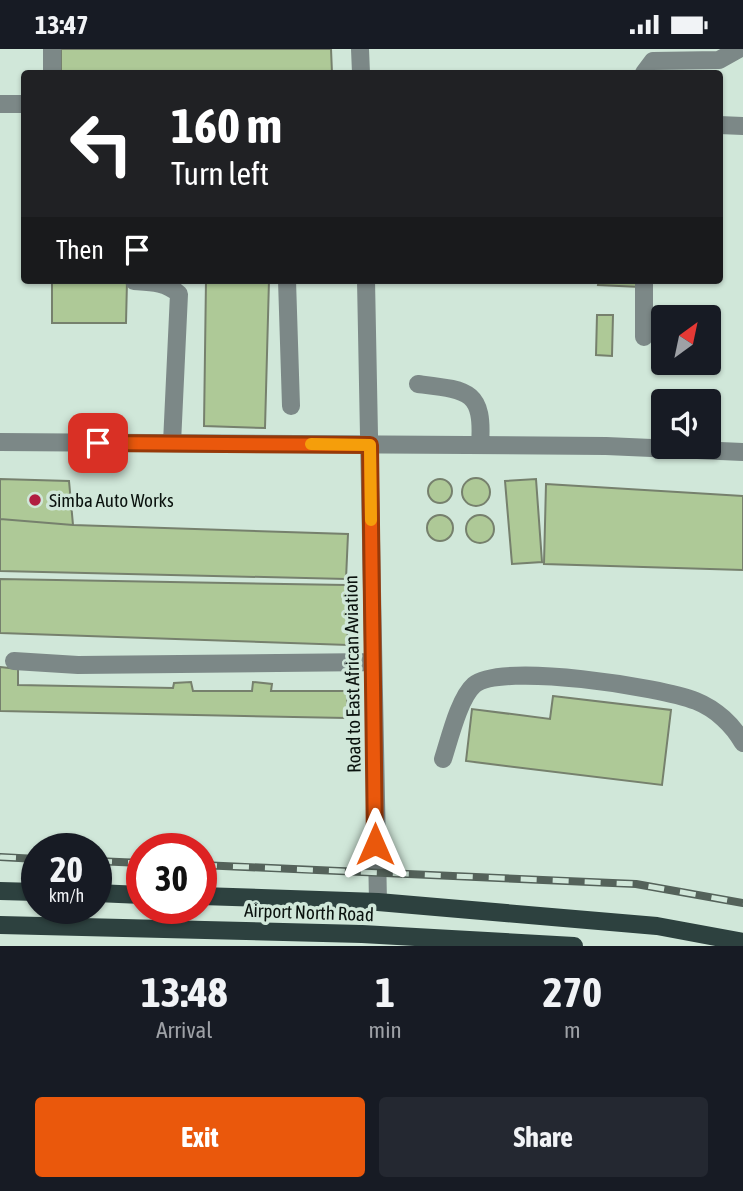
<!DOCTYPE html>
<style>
:root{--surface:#171b24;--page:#242831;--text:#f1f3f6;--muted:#9ea1a6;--accent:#ea580c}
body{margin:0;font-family:"Asap Condensed",sans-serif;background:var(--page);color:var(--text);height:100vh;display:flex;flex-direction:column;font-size:26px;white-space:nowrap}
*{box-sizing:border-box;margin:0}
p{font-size:23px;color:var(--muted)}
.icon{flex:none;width:38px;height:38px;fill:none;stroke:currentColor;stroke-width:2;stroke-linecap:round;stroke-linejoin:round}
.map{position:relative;height:897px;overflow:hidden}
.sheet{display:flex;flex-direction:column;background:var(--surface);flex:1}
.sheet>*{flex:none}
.top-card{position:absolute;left:21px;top:21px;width:702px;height:214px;border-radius:7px;box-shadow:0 2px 5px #0004;background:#202124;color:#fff;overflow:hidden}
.needle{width:46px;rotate:33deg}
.controls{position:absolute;left:651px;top:256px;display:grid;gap:14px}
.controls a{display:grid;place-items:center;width:70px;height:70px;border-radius:7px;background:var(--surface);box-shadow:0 2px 5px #0004;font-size:35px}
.speed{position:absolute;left:21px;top:784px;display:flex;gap:14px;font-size:35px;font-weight:700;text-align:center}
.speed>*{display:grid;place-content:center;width:91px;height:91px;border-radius:50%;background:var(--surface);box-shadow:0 2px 5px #0004;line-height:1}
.speed small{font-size:18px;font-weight:400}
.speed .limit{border:10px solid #d22;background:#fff;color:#111}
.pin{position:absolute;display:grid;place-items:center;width:60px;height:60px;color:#fff;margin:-30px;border-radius:14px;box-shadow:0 4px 10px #0006}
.me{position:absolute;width:77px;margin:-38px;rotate:0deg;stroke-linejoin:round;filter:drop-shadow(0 0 5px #0008)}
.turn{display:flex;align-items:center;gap:24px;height:147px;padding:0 35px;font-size:32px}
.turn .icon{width:91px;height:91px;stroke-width:2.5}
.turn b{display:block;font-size:49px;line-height:60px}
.then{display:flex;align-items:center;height:66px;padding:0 35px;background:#0003;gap:14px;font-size:26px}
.eta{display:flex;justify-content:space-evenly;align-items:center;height:119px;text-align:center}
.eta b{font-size:42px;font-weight:700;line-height:49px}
.button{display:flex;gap:14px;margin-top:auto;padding:14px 35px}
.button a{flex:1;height:80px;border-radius:7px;background:var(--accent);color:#fff;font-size:28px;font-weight:700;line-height:80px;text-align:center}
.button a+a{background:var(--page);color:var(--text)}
.status{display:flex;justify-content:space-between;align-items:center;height:49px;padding:0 35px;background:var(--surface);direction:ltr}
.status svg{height:19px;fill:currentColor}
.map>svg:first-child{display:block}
.building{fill:#aec997;stroke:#76806d;stroke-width:2}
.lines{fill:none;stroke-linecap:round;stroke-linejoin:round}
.minor{stroke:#7c8887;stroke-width:18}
.major{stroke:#2d413f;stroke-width:18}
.rail-casing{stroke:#54625a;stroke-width:8}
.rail{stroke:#d0e7d9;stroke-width:5;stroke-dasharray:16;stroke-linecap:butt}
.route-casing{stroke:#983908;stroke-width:18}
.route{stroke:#ea580c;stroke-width:12}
.slow{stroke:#f59e0b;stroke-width:12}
.poi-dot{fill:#b11e41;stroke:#d0e7d9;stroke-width:2.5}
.labels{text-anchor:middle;stroke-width:7;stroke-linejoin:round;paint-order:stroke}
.poi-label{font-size:19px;fill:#0a120e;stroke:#d0e7d9;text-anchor:start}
.street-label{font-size:19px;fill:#0a120e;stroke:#d0e7d9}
</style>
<div class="status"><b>13:47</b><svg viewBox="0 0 49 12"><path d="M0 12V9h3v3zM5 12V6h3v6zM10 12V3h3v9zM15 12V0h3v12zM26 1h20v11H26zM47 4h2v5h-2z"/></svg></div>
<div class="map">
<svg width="743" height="897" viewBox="0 0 743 897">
<rect width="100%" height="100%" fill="#d0e7d9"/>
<path class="building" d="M61 0H331L332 24H61Z
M52 231 127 232 126 274H52Z
M206 231H269L265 379 204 377Z
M599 231H641L640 238 598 236Z
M597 266H613L612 307 596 306Z
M462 443a14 14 0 1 1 28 0a14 14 0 1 1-28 0Z
M428 442a12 12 0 1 1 24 0a12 12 0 1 1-24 0Z
M0 430 69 432 73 476 0 470Z
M536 430 542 513 512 515 505 432Z
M546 435 743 447V521L544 515Z
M466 480a14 14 0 1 1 28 0a14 14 0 1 1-28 0Z
M427 479a13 13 0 1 1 26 0a13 13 0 1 1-26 0Z
M0 470 73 476 348 485 346 530 0 522Z
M0 530 346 536 348 596 0 584Z
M0 618 18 620V636L173 639 174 634 191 633 193 642H252L253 633 272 635 271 642H348L346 669 0 662Z
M553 647 671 661 662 736 466 712 472 660 550 670Z"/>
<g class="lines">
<path class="minor" d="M360 0 361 24
M52 24V0
M644 24 653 12 719 11 739 0
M0 55H24
M719 76 743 77
M287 231 291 357
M366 231 378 853
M644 231V288
M134 232C150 233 166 233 179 245L172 394
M418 335C468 341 484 341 480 396
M0 393 606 397 743 403
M14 612 78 616 373 613
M443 710C449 692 459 649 474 636 501 613 661 638 696 652 716 660 733 676 743 694"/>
<path class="major" d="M0 842 37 843
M96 844 142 846
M201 847 378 853 657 877 743 893
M0 876 362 885 574 897"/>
<g class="rail-casing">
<path id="rail" d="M0 808 37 810
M96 812 142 814
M201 816 636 835 743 854"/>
</g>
<use href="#rail" class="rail"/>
</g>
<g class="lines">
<g class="route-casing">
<path id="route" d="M98 394 370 396 375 795"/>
</g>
<use href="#route" class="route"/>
<path class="slow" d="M311 395 370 396 371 471"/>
</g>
<circle class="poi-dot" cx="35" cy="451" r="7"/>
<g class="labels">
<g class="poi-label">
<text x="49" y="458">Simba Auto Works</text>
</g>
<g class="street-label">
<text transform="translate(352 625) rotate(-91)" y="7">Road to East African Aviation</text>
<text transform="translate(309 863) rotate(2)" y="7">Airport North Road</text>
</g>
</g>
</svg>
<div class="controls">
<a><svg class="needle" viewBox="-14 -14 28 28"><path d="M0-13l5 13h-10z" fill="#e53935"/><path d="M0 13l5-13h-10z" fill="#9ea1a6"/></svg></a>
<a><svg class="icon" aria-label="sound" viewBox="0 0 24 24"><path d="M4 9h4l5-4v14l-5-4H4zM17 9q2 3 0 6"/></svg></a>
</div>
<div class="speed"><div>20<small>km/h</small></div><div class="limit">30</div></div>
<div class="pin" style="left:98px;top:394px;background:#d93025"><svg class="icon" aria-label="arrive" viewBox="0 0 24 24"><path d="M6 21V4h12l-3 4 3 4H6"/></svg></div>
<svg class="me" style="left:375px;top:795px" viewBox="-20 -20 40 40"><path d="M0-17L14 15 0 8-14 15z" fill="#ea580c" stroke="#fff" stroke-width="4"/></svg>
<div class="top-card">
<div class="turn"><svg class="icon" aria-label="left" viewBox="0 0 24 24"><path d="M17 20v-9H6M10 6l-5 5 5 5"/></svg><div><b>160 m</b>Turn left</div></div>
<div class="then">Then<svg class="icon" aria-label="arrive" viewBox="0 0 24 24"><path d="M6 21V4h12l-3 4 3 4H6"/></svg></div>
</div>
</div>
<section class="sheet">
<div class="eta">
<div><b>13:48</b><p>Arrival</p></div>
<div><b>1</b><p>min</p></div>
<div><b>270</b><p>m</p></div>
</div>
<div class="button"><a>Exit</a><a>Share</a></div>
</section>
